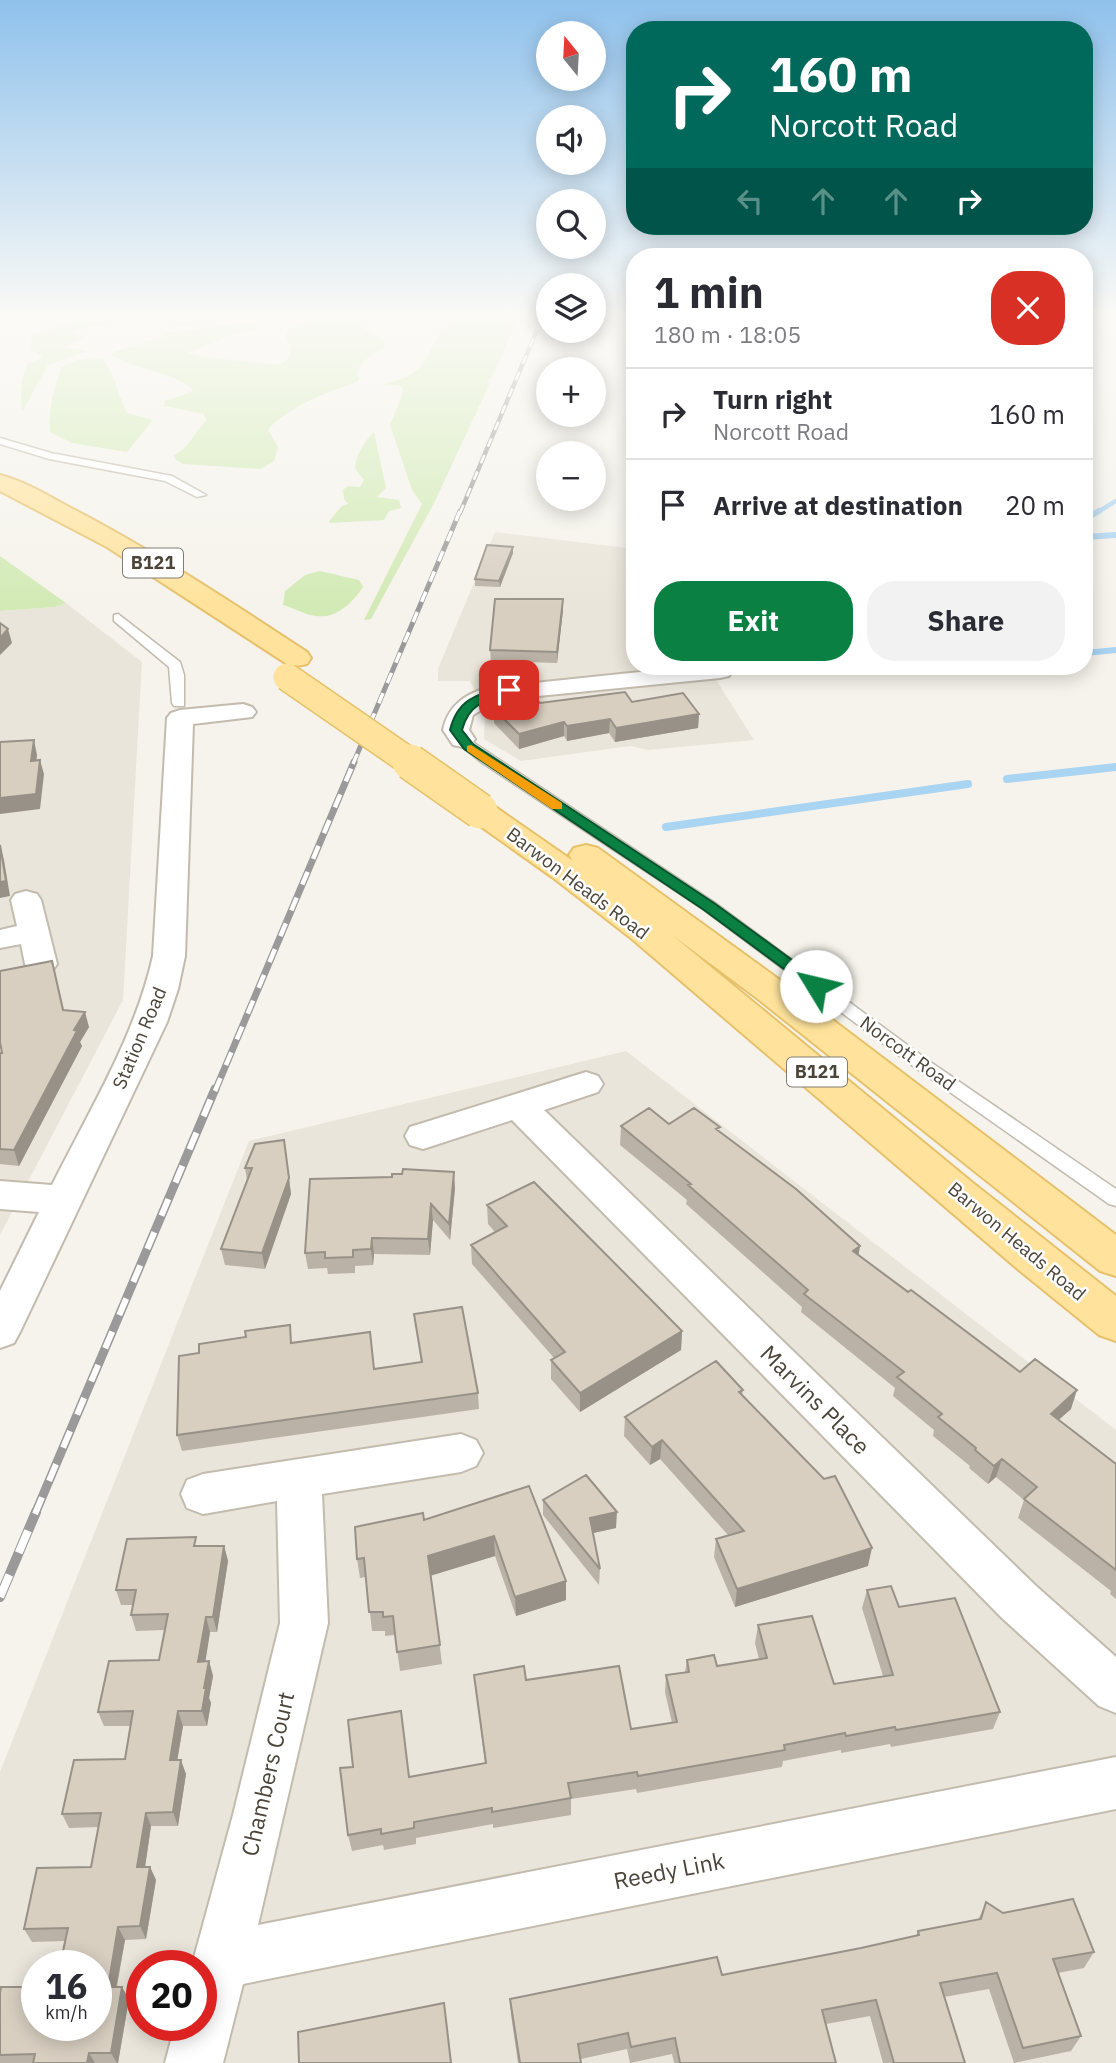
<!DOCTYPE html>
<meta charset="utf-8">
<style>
:root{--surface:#fff;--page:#f2f2f3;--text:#2b2b33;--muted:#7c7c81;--line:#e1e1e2;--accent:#0b8043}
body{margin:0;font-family:"IBM Plex Sans",sans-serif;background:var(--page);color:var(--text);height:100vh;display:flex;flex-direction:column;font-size:26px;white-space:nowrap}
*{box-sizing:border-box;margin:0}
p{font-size:23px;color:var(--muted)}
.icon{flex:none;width:38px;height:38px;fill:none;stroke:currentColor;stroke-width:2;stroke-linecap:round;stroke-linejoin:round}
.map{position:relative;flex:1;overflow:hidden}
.panel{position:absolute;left:626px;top:248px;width:467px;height:427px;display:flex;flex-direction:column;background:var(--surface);border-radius:28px;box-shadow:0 4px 18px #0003}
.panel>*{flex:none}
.hud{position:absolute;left:626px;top:21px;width:467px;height:214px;border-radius:28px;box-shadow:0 4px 18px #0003;background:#00695c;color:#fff;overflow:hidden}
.needle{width:46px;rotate:342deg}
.fabs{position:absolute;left:536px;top:21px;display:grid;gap:14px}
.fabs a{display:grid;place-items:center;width:70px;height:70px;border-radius:50%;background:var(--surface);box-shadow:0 4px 18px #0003;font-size:35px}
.speed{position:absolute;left:21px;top:1950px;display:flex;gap:14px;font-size:35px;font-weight:700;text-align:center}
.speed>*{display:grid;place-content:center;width:91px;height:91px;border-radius:50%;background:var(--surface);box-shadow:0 4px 18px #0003;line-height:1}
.speed small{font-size:18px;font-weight:400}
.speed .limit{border:10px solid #d22;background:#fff;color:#111}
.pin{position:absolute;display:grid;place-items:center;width:60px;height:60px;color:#fff;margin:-30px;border-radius:14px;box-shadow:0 4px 10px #0006}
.me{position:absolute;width:77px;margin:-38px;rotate:306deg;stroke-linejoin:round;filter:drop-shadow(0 0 5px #0008)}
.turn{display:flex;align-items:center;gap:24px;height:147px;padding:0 28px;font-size:32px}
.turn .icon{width:91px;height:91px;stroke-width:2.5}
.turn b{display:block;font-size:49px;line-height:60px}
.lanes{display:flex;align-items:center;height:66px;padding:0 28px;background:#0003;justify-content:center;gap:35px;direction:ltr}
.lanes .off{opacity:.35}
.round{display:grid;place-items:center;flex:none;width:74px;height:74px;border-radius:28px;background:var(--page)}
.head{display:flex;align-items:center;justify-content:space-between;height:119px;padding:0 28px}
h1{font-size:42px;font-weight:700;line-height:52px}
.cta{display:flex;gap:14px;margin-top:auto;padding:14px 28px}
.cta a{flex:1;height:80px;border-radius:28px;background:var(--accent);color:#fff;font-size:28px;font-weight:700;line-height:80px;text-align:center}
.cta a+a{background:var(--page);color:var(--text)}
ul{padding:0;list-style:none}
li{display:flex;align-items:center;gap:21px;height:91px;padding:0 28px;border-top:2px solid var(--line)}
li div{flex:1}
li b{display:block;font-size:26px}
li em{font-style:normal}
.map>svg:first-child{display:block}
.residential{fill:#eae5da;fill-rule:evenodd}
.green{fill:#d2eab5}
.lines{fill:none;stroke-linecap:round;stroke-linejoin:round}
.stream-far2{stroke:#a9d4f2;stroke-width:4.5}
.stream-far1{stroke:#a9d4f2;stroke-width:6}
.stream{stroke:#a9d4f2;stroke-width:8}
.service-casing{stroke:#c2bbae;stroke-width:3}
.minor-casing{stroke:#c2bbae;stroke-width:4}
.primary-casing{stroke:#e6c16a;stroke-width:4}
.service{fill:#fff;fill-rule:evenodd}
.minor{fill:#fff;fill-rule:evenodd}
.primary{fill:#ffe39c;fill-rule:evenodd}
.rail-far4-casing{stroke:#9a9a9a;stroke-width:4.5}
.rail-far3-casing{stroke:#9a9a9a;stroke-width:5}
.rail-far2-casing{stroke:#9a9a9a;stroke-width:7}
.rail-far1-casing{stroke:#9a9a9a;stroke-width:9}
.rail-casing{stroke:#9a9a9a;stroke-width:10}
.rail-far4{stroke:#fff;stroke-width:2.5;stroke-dasharray:9;stroke-linecap:butt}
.rail-far3{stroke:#fff;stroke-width:3.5;stroke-dasharray:11;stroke-linecap:butt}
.rail-far2{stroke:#fff;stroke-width:4.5;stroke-dasharray:14;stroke-linecap:butt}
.rail-far1{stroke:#fff;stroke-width:6;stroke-dasharray:18;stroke-linecap:butt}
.rail{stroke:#fff;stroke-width:8;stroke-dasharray:24;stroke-linecap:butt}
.primary-bridge-far1-casing{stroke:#e6c16a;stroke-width:30;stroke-linecap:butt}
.primary-bridge-casing{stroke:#e6c16a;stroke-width:38;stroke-linecap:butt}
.primary-bridge-far1{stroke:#ffe39c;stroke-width:27}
.primary-bridge{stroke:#ffe39c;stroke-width:35}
.wall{fill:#bab2a6}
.shaded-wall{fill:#979187}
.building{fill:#d8cfc1;stroke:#979187;stroke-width:2}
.route{fill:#0b8043;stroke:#07532c;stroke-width:2}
.slow{fill:#f59e0b}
.labels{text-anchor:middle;stroke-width:5;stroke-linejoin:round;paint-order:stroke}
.shield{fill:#fff;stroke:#817c74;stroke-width:2}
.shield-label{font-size:18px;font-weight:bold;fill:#4b4439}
.street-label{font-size:19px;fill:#4b4439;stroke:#fff}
.near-street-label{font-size:23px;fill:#4b4439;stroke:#fff}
</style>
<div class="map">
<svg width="1116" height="2063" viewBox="0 0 1116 2063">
<rect width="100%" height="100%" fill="#f6f3ec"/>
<path class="residential" d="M495 532 635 549V667H708L754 740 648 750 630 746 521 761 484 739 485 713 470 681H438V669Z
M66 603 142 662 123 1000 0 1235V611L55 607Z
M626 1051 1116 1430V2063H0V1772L249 1141ZM37 1965H96V2025H37ZM142 1965H201V2025H142Z"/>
<path class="green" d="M81 318H238L181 327 161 318 126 321 73 330 71 333 85 337 62 348 88 351 48 365 22 412C21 395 20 381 27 365L43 357 30 349 32 336Z
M314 318H377L360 327 385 341 384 348C373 354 358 361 357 375L360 378 357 382C331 390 284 409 268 430L278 447 274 461 261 469 183 464 175 459 174 455C188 450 195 431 206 421L204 414 164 406 165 401 192 392 193 389C169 370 136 371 110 354L122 349 162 338 163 333 254 323 257 329 237 333 187 353 204 357 277 365C289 361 290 356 292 345L285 338 288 330Z
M452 318H518L492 377 488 379 489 385 434 503 371 619 364 620 422 504 412 490 390 425 403 393 402 386 385 384C424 374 423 364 441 330L447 327Z
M102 358C116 375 117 394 127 413L153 420 127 452 72 443 50 432C48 412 54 386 62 367L78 360Z
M374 432 386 488 377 497 399 500 401 508 389 511 384 520 330 523 329 521 342 506 348 504 344 499 343 490 348 486 360 487 364 480C361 476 358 473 356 470 352 461 367 437 374 432Z
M0 556 66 603 55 607 0 611Z
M320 571 359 580 363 587C353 602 337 619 316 616 305 615 294 608 283 605L285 591 305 575Z"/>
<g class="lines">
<path class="stream-far2" d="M1096 513 1116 501"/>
<path class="stream-far1" d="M1085 519 1099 511
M1085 537 1116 535
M1085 653 1116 650"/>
<path class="stream" d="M1007 779 1116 767
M666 827 968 784"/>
<g class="service-casing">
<path id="service" d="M0 438 51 453 172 476 206 495 197 497 165 481 49 459 0 444Z
M118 614 180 662 184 675V706H174L172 703 169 667 114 621V615Z
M462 735 715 903 929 1061 1116 1189V1206L1109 1204 917 1069 703 909 481 762 457 742 455 739Z"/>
</g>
<g class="minor-casing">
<path id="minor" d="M688 667H729L732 671 729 676 720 678 498 700 473 715 469 730 475 739 471 745 462 747 453 745 443 730C448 706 464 695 486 688Z
M243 704 252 707 256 712 252 717 193 724 185 956 178 989 167 1022 20 1332 14 1343 0 1348V1291L39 1212 0 1209V1181L52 1185C89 1111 135 1037 153 956L167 718 171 713 180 710Z
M26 891 37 894 41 900 57 964 52 971 41 974 30 971 25 964 21 944 0 948V930L17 926 11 900 15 894Z
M586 1072 598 1076 603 1084 598 1092 544 1110 1036 1586 1116 1657V1713L1099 1706 1002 1618 512 1120 423 1149 410 1145 405 1136 410 1127Z
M461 1434 476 1440 483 1453 476 1466 461 1472 322 1494 328 1623 258 1925 1116 1757V1809L243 1984 223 2063H165L175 2025H201V1965H192L233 1815 280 1623 277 1501 203 1514 187 1508 181 1494 187 1480 203 1474Z"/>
</g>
<g class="primary-casing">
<path id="primary" d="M0 475C25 481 50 497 73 509 154 551 231 602 307 652L311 658 307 664 297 666 287 664 107 547 0 491Z
M480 801 491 804 573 861 569 855 574 848 586 845 598 848 784 983 1116 1235V1276L1100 1271 758 999 672 935 973 1183 1116 1296V1341L1099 1335 1020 1271 632 939 552 877 469 818 464 811 469 804Z"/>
</g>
<use href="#service" class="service"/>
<use href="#minor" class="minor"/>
<use href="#primary" class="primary"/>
<g class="rail-far4-casing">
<path id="rail-far4" d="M460 513 542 318"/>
</g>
<g class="rail-far3-casing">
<path id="rail-far3" d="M353 764 460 511"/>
</g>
<g class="rail-far2-casing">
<path id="rail-far2" d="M215 1091 354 762"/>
</g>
<g class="rail-far1-casing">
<path id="rail-far1" d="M35 1514 215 1089"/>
</g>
<g class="rail-casing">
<path id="rail" d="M0 1597 36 1512"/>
</g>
<use href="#rail-far4" class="rail-far4"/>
<use href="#rail-far3" class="rail-far3"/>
<use href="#rail-far2" class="rail-far2"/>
<use href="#rail-far1" class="rail-far1"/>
<use href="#rail" class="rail"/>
<g class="primary-bridge-far1-casing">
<path id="primary-bridge-far1" d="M287 677 413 764"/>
</g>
<g class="primary-bridge-casing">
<path id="primary-bridge" d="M410 762 480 811"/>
</g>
<use href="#primary-bridge-far1" class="primary-bridge-far1"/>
<use href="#primary-bridge" class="primary-bridge"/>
</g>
<path class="wall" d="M513 547V553L500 587 475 586V579Z
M563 610 557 663 491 661 490 650Z
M491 702H632L699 714 698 728 615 742 609 733 567 741 564 736 519 749 494 723V719L491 716Z
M56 976 64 1010 89 1027 80 1042 82 1046 19 1166 0 1164V1053H2Z
M669 1124 719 1132 859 1255 1071 1409 1058 1420 1116 1464V1599L1110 1594 1111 1591 1018 1518 1024 1500 996 1477 988 1484 969 1468 970 1466 933 1436 934 1430 893 1396 895 1388 801 1312 802 1307 686 1204 687 1200 620 1145 621 1126Z
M284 1140 291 1194 265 1269 225 1265 221 1249 247 1180 245 1168Z
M455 1188 450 1240 433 1220 430 1255 374 1254 373 1265 355 1266V1273L328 1274 327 1268 308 1269 305 1253Z
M487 1205 682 1331 681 1350 580 1412 551 1379V1360L554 1358 472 1264 471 1245 495 1232 488 1224Z
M414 1314 478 1393 479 1409 182 1451 177 1435 293 1343 374 1369 421 1362Z
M743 1390 742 1395 868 1566 735 1607 714 1557 716 1539 728 1535 660 1459 650 1465 624 1436 625 1417Z
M529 1486 566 1581V1600L516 1616 495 1556 431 1575 442 1664 400 1671 395 1635 385 1636V1631H372L366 1577 360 1578 357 1559 424 1520Z
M543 1500 616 1528 592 1533 600 1569 599 1585 543 1515Z
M198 1546H224L228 1561 217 1632H210L205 1662 209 1661 213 1676 209 1698 211 1703 207 1726H183L177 1760 186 1774 178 1826H151L145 1867H150L156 1880 146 1939 125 1940 117 1987 129 1999 118 2063H0V1993L96 2025 65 1941 32 1942 24 1929 91 1867 99 1827 69 1828 62 1814 125 1759 131 1726H104L98 1712 159 1660 165 1630 136 1631 131 1615 133 1605H121L116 1590Z
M867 1590 899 1607 1000 1712 993 1729 891 1747 890 1744 841 1753V1750L783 1761 782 1767 637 1793 636 1789 571 1799V1815L493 1828V1824L416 1838V1844L384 1850 383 1845 352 1851 348 1835 353 1767 409 1777 485 1763 474 1675 526 1680 631 1729 672 1723 665 1692 666 1675 685 1672 687 1660 717 1666 759 1659 755 1643 758 1625 834 1684 883 1676 862 1608Z
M986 1902 1003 1913 1094 1952 1084 1968 1058 1973 1081 2036 1071 2051 1014 2063 989 1989 944 1997 965 2063H883L870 2016 826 2024 836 2063H674L672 2054 630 2063 627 2049 581 2059V2063H518L511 2015 510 1999 722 1975 861 1948 916 1936 918 1931 978 1920Z"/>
<path class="shaded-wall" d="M513 547V553L500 587 499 581Z
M563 599V610L557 663V652Z
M8 629 12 643 0 655V638Z
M699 714 698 728 615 742 616 728Z
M610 719 609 733 567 741V726Z
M564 722V736L519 749V734Z
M34 740 37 755 35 775 31 761Z
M40 760 44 774 40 809 0 814V798Z
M0 845 4 860 10 896 0 898Z
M85 1012 89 1027 80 1042 82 1046 19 1166 14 1150 74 1030Z
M284 1140 291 1194 265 1269 262 1253Z
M454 1172 455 1188 450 1240 449 1224Z
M431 1204 433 1220 430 1255 428 1239Z
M372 1238 374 1254 373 1265 371 1249Z
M860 1246 857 1265 853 1251Z
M682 1331 681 1350 580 1412V1393Z
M1077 1390 1071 1409 1044 1433 1051 1414Z
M662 1440 660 1459 650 1465 652 1447Z
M1002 1459 996 1477 988 1484 994 1466Z
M617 1512 616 1528 589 1534 590 1518Z
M494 1536 495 1556 430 1576 428 1556Z
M224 1546 228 1561 217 1632 213 1617Z
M872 1548 868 1566 735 1607 737 1589Z
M566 1581V1600L516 1616 515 1597Z
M206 1617 210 1632 203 1677 198 1662Z
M209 1661 213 1676 209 1698 211 1703 207 1726 202 1711 204 1688Z
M178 1711 183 1726 175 1774 170 1760Z
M181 1760 186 1774 178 1826 173 1812Z
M146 1813 151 1826 143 1881 137 1867Z
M150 1867 156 1880 146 1939 140 1926Z
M118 1927 125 1940 114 1999 108 1987Z
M122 1987 129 1999 118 2063H117L111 2053Z
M89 2053 95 2063H87Z"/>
<path class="building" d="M487 545 513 547 499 581 475 579Z
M495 599H563L557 652 490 650Z
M0 623 8 629 0 638Z
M529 692 540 703 625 692 632 702 683 693 699 714 616 728 610 719 567 726 564 722 519 734 494 709 497 708 491 702Z
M34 740 31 761 40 760 36 794 0 798V742Z
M0 845 6 881 0 882Z
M52 961 63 1010 85 1012 74 1030 77 1031 14 1150 0 1149V1053H2L0 1042V971Z
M649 1108 669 1124 694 1108 720 1127 716 1129 796 1189 860 1246 853 1251 908 1292 911 1290 1020 1372 1035 1359 1077 1390 1051 1414 1116 1464V1570L1024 1499 1037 1487 1002 1459 994 1466 975 1450 976 1448 938 1417 942 1414 897 1377 904 1372 804 1294 808 1290 688 1185 691 1184 621 1126Z
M284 1140 289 1178 262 1253 221 1249 252 1168H245L255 1144Z
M403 1169 454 1172 449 1224 431 1204 428 1239 372 1238 371 1249 353 1250V1257L325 1258V1252L305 1253 310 1179 392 1177V1174H402Z
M534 1182 682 1331 580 1393 551 1360 565 1352 471 1245 507 1226 487 1205Z
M462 1307 478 1393 177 1435 179 1356 199 1353V1344L246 1337 245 1331 290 1325 291 1343 370 1332 374 1369 422 1362 414 1314Z
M716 1361 743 1390 739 1392 824 1479 835 1476 872 1548 737 1589 716 1539 744 1531 662 1440 652 1447 625 1417Z
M586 1475 617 1512 590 1518 600 1569 543 1500Z
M529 1486 566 1581 515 1597 494 1536 428 1556 440 1645 397 1652 393 1616 383 1617V1612H369L364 1558 357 1559 355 1527 423 1513 424 1520Z
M196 1537 194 1546H224L213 1617H206L198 1662 209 1661 204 1688H206L202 1711H178L170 1760H181L173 1812 146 1813 137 1867H150L140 1926 118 1927 108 1987H122L111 2053H89L87 2063H33L35 2054 0 2055V1993L1 1987H37V2025H96V1965H60L68 1928 24 1929 37 1868 91 1867 101 1813 62 1814 74 1760 125 1759 133 1711 98 1712 109 1661 159 1660 168 1614 131 1615 136 1590H116L127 1539Z
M891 1586 899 1607 955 1598 1000 1712 896 1730 895 1727 846 1736 845 1733 784 1745 785 1750 638 1776 637 1772 568 1783 571 1798 492 1812V1808L414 1822V1828L381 1834V1829L348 1835 340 1768 353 1767 348 1720 401 1711 409 1777 486 1763 474 1675 524 1666 526 1680 619 1666 631 1729 677 1722 666 1675 689 1672 687 1660 714 1655 717 1666 767 1658 758 1625 812 1616 834 1684 893 1675 867 1590Z
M1073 1899 1094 1952 1053 1959 1081 2036 1023 2048 997 1973 940 1983 965 2063H894L876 2000 822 2010 836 2063H680L675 2038 631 2047 628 2033 578 2044 581 2063H520L510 1999 717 1957 722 1975 861 1948 919 1935 918 1931 981 1919 986 1902 1003 1913Z
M444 2003 451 2063H299L298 2032Z"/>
<linearGradient id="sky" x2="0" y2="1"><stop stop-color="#8fc1ec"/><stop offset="0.52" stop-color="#fbfaf6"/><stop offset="1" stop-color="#fbfaf6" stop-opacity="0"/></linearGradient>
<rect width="1116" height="607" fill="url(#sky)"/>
<path class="route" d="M509 686 514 687V692C489 699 469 702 462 730L473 744 714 903 822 982 824 986 822 989H811L704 910 464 749 450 730C458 697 479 694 509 686Z"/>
<path class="slow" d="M471 745 562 803V809H552L467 751V746Z"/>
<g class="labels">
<g class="shield">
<rect x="123" y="548.5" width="60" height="29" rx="5"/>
<rect x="787" y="1057.5" width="60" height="29" rx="5"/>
</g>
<g class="shield-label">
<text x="153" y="569">B121</text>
<text x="817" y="1078">B121</text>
</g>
<g class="street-label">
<text transform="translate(578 883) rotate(37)" y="7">Barwon Heads Road</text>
<text transform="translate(139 1038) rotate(-67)" y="7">Station Road</text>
<text transform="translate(908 1053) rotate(36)" y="7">Norcott Road</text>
<text transform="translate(1017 1241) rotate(40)" y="7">Barwon Heads Road</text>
</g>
<g class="near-street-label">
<text transform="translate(815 1400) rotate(45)" y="8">Marvins Place</text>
<text transform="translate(268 1774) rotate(-77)" y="8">Chambers Court</text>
<text transform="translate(669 1871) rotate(-11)" y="8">Reedy Link</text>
</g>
</g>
</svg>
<div class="fabs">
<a><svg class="needle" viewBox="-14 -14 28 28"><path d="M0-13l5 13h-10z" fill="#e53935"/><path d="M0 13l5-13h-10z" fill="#7c7c81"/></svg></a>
<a><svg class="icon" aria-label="sound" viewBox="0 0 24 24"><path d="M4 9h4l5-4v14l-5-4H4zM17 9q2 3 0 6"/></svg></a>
<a><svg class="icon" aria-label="search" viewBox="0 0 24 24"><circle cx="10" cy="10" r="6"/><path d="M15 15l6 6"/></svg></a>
<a><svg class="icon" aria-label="layers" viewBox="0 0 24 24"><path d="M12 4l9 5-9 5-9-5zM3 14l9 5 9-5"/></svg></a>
<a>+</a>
<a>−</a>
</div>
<div class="speed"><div>16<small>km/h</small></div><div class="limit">20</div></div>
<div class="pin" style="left:509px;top:690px;background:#d93025"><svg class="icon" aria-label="arrive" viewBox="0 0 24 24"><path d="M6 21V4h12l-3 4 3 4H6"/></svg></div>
<svg class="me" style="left:816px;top:986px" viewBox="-20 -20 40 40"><circle r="19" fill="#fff"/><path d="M0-13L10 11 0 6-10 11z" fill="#0b8043"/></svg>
<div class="hud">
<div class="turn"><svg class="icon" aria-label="right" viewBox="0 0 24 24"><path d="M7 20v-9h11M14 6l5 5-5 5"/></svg><div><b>160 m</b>Norcott Road</div></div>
<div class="lanes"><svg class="icon off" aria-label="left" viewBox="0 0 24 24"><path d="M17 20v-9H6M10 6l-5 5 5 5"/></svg><svg class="icon off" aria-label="ahead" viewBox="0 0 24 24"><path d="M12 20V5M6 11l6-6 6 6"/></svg><svg class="icon off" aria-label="ahead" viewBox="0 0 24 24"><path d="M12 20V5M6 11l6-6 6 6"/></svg><svg class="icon" aria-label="right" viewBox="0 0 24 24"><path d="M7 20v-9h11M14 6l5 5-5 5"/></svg></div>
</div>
<section class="panel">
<div class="head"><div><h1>1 min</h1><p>180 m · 18:05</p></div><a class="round" style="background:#d93025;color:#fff"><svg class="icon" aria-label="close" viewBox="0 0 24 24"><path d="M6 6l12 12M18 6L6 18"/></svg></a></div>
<ul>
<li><svg class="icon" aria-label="right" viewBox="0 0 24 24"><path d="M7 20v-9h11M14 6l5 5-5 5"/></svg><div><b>Turn right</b><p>Norcott Road</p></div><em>160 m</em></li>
<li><svg class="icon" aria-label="arrive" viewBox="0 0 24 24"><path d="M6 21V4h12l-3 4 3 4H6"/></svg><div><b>Arrive at destination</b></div><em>20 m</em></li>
</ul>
<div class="cta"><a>Exit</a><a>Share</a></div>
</section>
</div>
